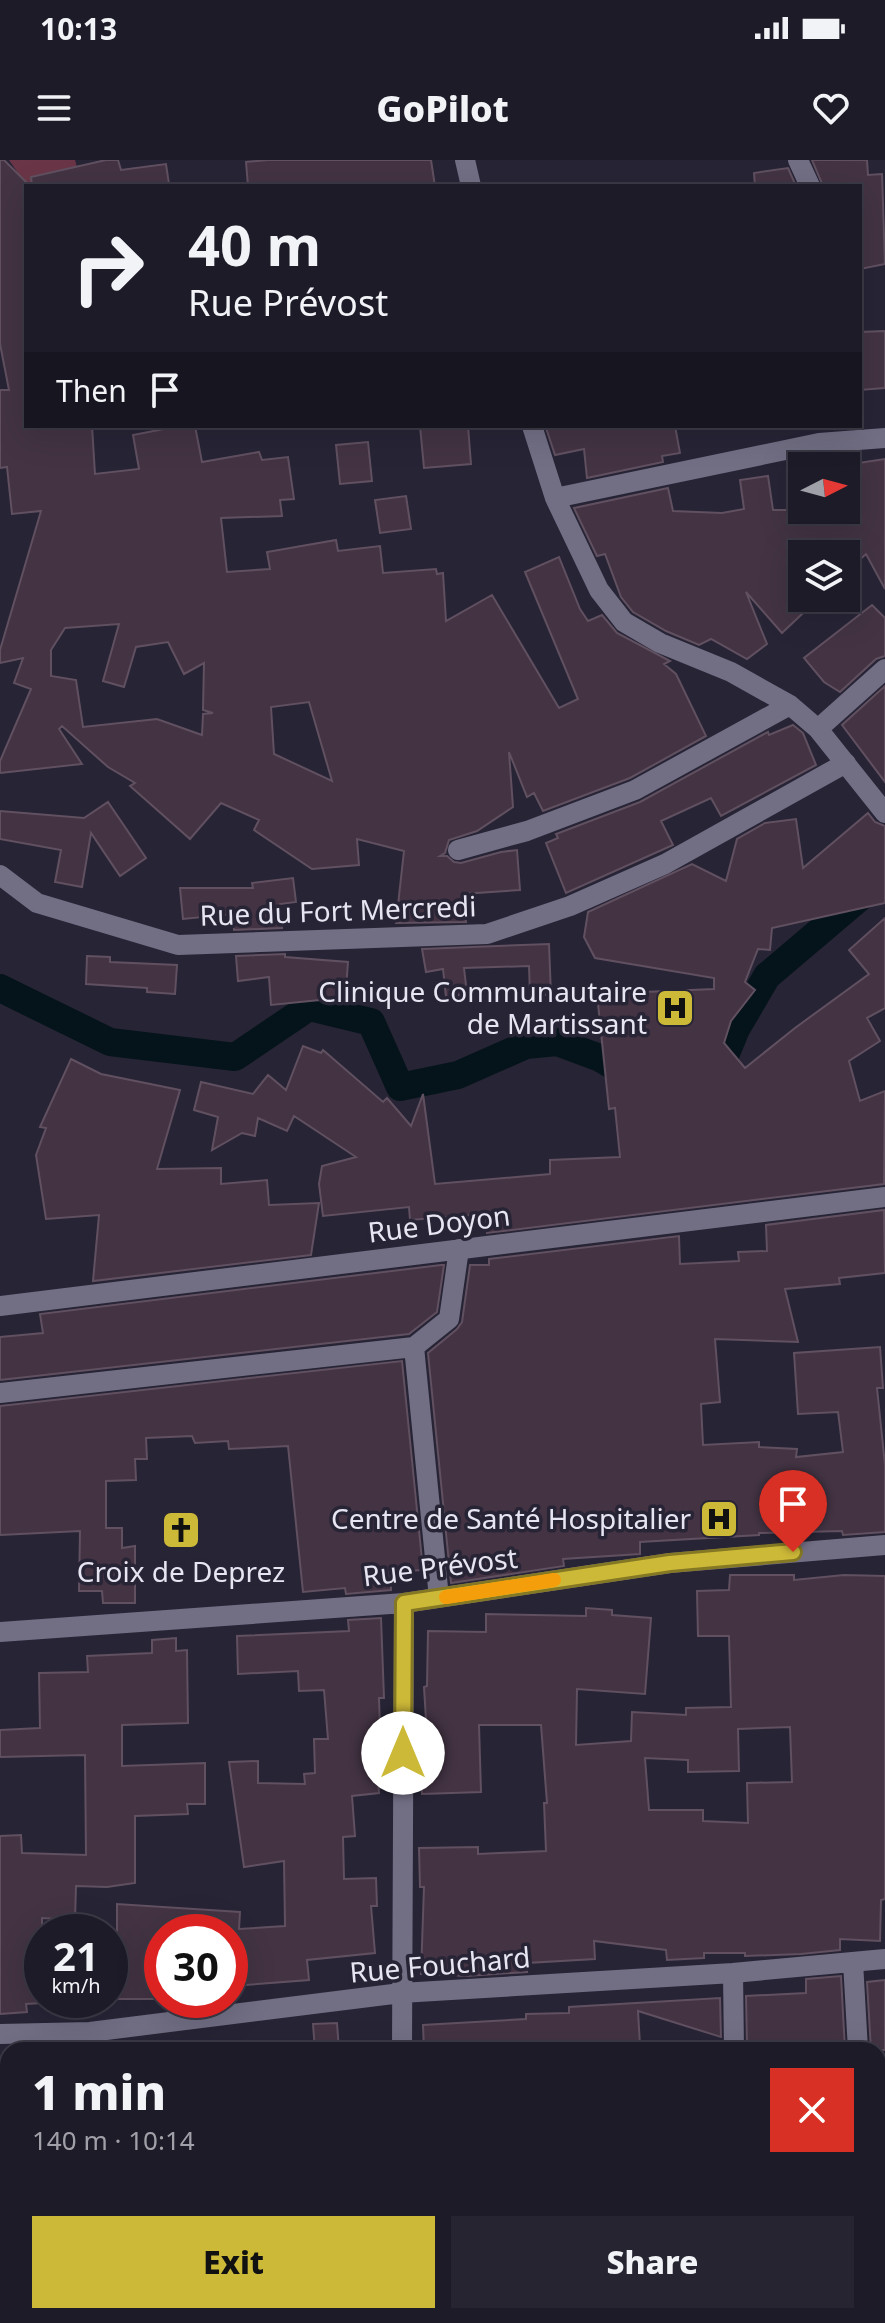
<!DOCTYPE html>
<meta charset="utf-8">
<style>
:root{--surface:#1d1b28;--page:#252430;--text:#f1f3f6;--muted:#a0a1a8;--line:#3b3945;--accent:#cdb938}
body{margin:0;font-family:"Noto Sans",sans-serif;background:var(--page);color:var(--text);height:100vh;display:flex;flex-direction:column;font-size:30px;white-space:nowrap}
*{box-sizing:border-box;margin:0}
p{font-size:26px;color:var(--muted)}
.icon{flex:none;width:44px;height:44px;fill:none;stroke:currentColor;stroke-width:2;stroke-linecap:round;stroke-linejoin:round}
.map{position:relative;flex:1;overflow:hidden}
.panel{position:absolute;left:0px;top:1882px;width:886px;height:282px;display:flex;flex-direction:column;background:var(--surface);border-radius:24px 24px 0 0;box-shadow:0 8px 32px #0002,0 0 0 2px var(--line)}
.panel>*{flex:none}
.guide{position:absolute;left:24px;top:24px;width:838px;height:244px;border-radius:0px;box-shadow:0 8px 32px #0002,0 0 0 2px var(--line);background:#1d1b28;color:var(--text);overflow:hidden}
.needle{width:52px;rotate:84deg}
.controls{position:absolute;left:788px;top:292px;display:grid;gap:16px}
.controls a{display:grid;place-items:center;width:72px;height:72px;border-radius:0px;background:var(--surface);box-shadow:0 8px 32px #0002,0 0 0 2px var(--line);font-size:40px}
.speed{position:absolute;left:24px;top:1754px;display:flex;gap:16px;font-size:40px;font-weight:700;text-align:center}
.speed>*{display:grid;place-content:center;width:104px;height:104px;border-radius:50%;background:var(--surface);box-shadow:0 8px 32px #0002,0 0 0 2px var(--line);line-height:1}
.speed small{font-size:20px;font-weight:400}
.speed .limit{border:12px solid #d22;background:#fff;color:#111}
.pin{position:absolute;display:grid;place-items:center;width:68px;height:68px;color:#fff;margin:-82px -34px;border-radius:50% 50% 50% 0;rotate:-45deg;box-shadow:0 0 8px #0007}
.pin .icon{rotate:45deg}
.me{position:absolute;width:88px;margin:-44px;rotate:0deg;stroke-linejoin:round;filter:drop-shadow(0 0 6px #0008)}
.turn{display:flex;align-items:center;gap:28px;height:168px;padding:0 32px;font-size:36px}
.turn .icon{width:104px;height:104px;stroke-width:2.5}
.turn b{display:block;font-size:56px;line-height:68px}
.then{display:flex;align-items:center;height:76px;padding:0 32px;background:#0003;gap:16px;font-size:30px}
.round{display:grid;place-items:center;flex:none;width:84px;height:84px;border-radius:0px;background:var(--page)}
.overview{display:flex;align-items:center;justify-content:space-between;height:136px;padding:0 32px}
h1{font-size:48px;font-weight:800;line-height:60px}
.cta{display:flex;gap:16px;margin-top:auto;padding:16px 32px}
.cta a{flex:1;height:92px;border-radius:0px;background:var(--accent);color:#111;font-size:32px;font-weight:800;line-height:92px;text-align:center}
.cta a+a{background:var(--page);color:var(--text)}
.status{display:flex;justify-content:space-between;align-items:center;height:56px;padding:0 40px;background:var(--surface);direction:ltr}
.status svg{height:22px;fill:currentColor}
header{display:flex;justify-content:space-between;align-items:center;height:104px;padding:0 32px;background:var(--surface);font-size:36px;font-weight:800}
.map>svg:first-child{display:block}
.green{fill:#6a3647}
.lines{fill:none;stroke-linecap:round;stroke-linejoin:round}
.canal{stroke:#05141a;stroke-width:28}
.building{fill:#433343;stroke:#605060;stroke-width:2;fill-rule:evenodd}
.street{stroke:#726f85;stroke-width:20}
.route-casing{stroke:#857824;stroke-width:20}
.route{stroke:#cdb938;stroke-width:14}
.slow{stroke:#f59e0b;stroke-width:14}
.labels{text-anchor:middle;stroke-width:7;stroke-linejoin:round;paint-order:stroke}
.street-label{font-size:28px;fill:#e7e5f2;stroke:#272436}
.poi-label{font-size:28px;fill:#e7e5f2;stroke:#272436;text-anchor:end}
</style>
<div class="status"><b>10:13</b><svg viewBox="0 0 49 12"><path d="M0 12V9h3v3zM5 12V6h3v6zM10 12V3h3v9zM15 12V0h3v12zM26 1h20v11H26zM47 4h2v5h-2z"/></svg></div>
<header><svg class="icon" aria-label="menu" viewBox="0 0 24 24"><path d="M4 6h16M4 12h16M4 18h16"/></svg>GoPilot<svg class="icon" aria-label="heart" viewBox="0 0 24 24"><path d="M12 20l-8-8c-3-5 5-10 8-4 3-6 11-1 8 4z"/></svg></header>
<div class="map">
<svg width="885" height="2163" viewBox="0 0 885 2163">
<rect width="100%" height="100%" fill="#272436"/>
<path class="green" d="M9 0H75L82 26H27Z"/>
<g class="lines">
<path class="canal" d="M0 828 110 882 235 897 309 847 371 862 400 927 458 915 526 885 557 882 600 898 634 918
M711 921 715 920 736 869 767 816 866 732 885 719"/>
</g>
<path class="building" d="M0 0H4L26 22V266H92L95 314 139 309 133 275 169 268 168 266H195L202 302 259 292 262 300 288 297 294 339 280 340 282 356 221 358 227 412 270 409 267 392 336 380 338 391 380 386 383 413 436 409 437 414 443 413 446 461 492 435 559 548 578 539 525 412 559 397 580 449 588 461 602 455 617 473 670 501 664 504 676 514 706 576 630 618 543 651 534 633 527 637 509 592 513 647 477 671 449 680 445 693 440 696H447L454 702 461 703 501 692 517 690 520 730 462 734 466 762 396 763 404 691 357 679 359 705 312 709 254 670 259 660 221 643 190 679 130 626 135 623 108 607 62 566 59 569 82 604 0 613V601L31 529 14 523 23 498 0 503V490L41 351 12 354 7 307 0 308V230H9L0 184ZM119 464 103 521 124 527 136 487 168 482 184 514 204 503 203 550 213 553 203 554 202 575 157 559 83 567 76 520 51 516V490L65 468ZM309 542 332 621 274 594 271 547Z
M106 0H118L121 10 166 4 169 24 32 26 31 17Z
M268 0H431L435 26H370L369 24 248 26 246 2Z
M812 0H867L868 15 882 14 885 104 860 109V26H823Z
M788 8 796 26H755L754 13Z
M885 171V228L860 230V172Z
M420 266H468L471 304 424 308Z
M555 266H675L680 293 662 296 663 302 587 318 584 289 555 295 546 268Z
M368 282 372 321 340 324 336 285Z
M885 299V429L866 394 846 412V394H802V438H819L782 473 746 432 767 484 747 499 711 479 699 485 666 471 633 452 621 437 605 394 597 396 574 348 668 328 673 351 722 353 744 349 740 320 768 316 773 350H851L845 305Z
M406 336 411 369 380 373 375 340Z
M872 445 885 458V496L876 499 840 532 824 522 804 498Z
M885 526V622L842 565Z
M793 565 803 573 816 605 721 656 711 638 661 661 673 685 566 733 546 683 558 678 556 674 640 642 764 574 768 572 769 575Z
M108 642 146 698 120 716 91 673 82 727 55 722 61 690 0 679V651L84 658Z
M868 653 875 662 885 666V743L772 768 770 790 758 789 745 822 755 830 731 861 724 883 745 908 795 868 869 814 849 790 885 758V848L867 858 880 881 849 901 860 941 885 931 884 1024 487 1073 486 1054 410 1060 409 1047 323 1056 319 1024 322 1006 356 997 294 956 287 971 258 958 255 976 242 973 212 990 218 957 194 950 201 922 253 934 268 915 286 930 303 886 321 893 323 890 383 942 387 938 411 966 423 934 435 1024 550 1014V1000L620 997 615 948 609 949 597 834 714 829V818L595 798 584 777 588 752 692 704 726 721 737 679 765 663 796 659 803 708Z
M293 718 296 742 280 744 282 768 234 770 233 754 183 759 180 728H253L252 723Z
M549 784 551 835H530L529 806 464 808 467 834 446 837 443 809 426 812 422 789Z
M285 794V797L348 802 345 843 320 840 271 845 269 817 238 821 236 796Z
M87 796 110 797V802L177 805 175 834 147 832V828L86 824Z
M71 899 101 914 180 930 157 1009 221 1008V1024L267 1020 269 1045 319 1043 311 1095 93 1121 99 1055 46 1059 36 995 46 968 40 967Z
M884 1050 885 1113 839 1118 840 1124 785 1129 798 1182 715 1179 720 1242 701 1244 703 1285 759 1282V1287L797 1289 796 1297 843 1292 838 1252 798 1254 794 1193 880 1187 883 1228H877L885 1305V1372L843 1375 842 1371 759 1373V1375L640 1382V1394L563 1399 564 1406 451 1423 428 1193 457 1169 462 1162 470 1105H489V1099L679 1076 680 1104 739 1101 738 1092 767 1091 766 1065Z
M441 1105H444L437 1152 409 1174 0 1220V1177L43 1173 40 1154Z
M402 1201 423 1410 390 1412 391 1430 346 1434 345 1428 303 1432 288 1286 229 1289 228 1281 195 1283 192 1276 146 1278 147 1299H135L136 1320 106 1321V1368H122V1388L135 1386V1443H103L102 1431H79L80 1371 0 1375V1246Z
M730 1415H794V1420L844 1415 885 1416V1739L881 1740 880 1781 840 1779V1790L801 1794 745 1796V1793H704V1798L667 1800 666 1790 594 1781 595 1799 527 1803V1812L466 1816 421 1814 424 1727H420L419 1688 478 1687V1694L546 1691 544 1643H547L541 1565H479L481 1632 422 1634 420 1594 428 1593 424 1527 427 1526 428 1471 486 1472V1454L586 1456V1448L612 1450V1455L651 1458 645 1534 577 1529 576 1585 631 1581 632 1552 686 1555V1548L731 1547 729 1476H698L697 1431 729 1430ZM790 1567 792 1622 747 1623 748 1663 703 1661V1650H649L645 1598 688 1600V1612L739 1611 738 1569Z
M381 1458 384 1538H379L380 1569 373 1570 379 1633 352 1636 355 1676 343 1677 344 1719 376 1718 377 1746H371L375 1793 307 1800 309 1820 246 1825 245 1812 230 1811V1772H162V1839H117V1744L240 1752 239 1769 285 1766 284 1701 244 1707 229 1602 258 1601V1623L305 1624 304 1614 315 1613 314 1579H328L324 1530 299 1531 298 1511 238 1514 237 1476 349 1471 348 1460Z
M176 1478V1491L187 1490 188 1563 122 1565V1606L205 1603V1644H187L188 1654 135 1656V1723L107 1727 76 1726 75 1760 42 1758V1843L26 1844 27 1852 0 1854V1676L21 1675 22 1693 86 1695 85 1595 0 1597V1570L40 1568 39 1513 88 1512 87 1496 152 1493V1480Z
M841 1816 845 1890H752L751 1886 747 1885 746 1836 806 1833V1819Z
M885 1820V1890H871L867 1822Z
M720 1838 721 1877 638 1851 640 1885 572 1889 571 1885 517 1886 518 1890H424L423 1865 526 1859V1854L569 1853V1847Z
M337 1863 339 1890H315L313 1864Z"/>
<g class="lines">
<path class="street" d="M465 0 471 26
M798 0 810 26
M532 266 555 338 599 430 624 462 660 483 731 512 790 545 818 569 885 653
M555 338 819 283 885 278
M818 569 885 509
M458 690 527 671 635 630 790 545
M0 715 37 743 178 785 487 774 570 746 665 704 846 603
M0 1146 885 1037
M0 1233 414 1187
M439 1438 414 1187 449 1159 459 1089
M0 1472 404 1443 670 1403 885 1385
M853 1802 858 1890
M733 1813 734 1890
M0 1874 90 1872 401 1833 733 1813 885 1799
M402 1890 404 1443
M0 2140 8 2139
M121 2156V2163
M738 2156V2163
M402 2163V2156"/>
</g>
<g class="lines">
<g class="route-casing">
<path id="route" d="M403 1593 404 1443 670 1403 793 1392"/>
</g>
<use href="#route" class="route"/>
<path class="slow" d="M446 1437 554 1420"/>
</g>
<defs>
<g id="hospital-square" transform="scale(2)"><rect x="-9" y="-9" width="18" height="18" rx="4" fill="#cdb938" stroke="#272436"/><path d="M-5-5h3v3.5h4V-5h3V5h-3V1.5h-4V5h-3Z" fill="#111"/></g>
<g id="church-square" transform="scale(2)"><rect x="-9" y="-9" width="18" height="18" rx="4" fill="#cdb938" stroke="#272436"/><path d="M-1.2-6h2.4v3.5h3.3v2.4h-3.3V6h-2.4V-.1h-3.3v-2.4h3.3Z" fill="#111"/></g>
</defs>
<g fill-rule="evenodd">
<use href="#hospital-square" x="675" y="848"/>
<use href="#hospital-square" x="719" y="1359"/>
<use href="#church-square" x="181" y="1370"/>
</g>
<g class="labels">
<g class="street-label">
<text transform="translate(338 751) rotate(-2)" y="10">Rue du Fort Mercredi</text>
<text transform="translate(439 1064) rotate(-7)" y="10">Rue Doyon</text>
<text transform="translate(440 1407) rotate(-7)" y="10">Rue Prévost</text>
<text transform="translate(440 1805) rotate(-5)" y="10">Rue Fouchard</text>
</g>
<g class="poi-label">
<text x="647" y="842">Clinique Communautaire<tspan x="647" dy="32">de Martissant</tspan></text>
<text x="691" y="1369">Centre de Santé Hospitalier</text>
<text x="181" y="1422" text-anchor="middle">Croix de Deprez</text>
</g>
</g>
</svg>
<div class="controls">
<a><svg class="needle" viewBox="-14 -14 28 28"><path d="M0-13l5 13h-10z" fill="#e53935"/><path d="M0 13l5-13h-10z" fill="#a0a1a8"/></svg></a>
<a><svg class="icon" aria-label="layers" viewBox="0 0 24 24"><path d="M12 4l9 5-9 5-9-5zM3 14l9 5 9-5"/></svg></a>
</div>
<div class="speed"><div>21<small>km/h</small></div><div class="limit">30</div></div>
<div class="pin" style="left:793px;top:1392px;background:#d93025"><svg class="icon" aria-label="arrive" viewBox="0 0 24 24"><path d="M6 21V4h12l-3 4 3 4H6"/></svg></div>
<svg class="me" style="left:403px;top:1593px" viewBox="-20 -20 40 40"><circle r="19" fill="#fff"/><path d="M0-13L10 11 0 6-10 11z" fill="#cdb938"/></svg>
<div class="guide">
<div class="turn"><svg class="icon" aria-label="right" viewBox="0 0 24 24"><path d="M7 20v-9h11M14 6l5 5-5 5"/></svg><div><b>40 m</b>Rue Prévost</div></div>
<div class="then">Then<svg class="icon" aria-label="arrive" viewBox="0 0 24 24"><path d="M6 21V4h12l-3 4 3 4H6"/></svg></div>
</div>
<section class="panel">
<div class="overview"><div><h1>1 min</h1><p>140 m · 10:14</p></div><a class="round" style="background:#d93025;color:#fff"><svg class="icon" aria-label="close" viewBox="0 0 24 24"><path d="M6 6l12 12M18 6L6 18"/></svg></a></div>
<div class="cta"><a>Exit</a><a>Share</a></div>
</section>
</div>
